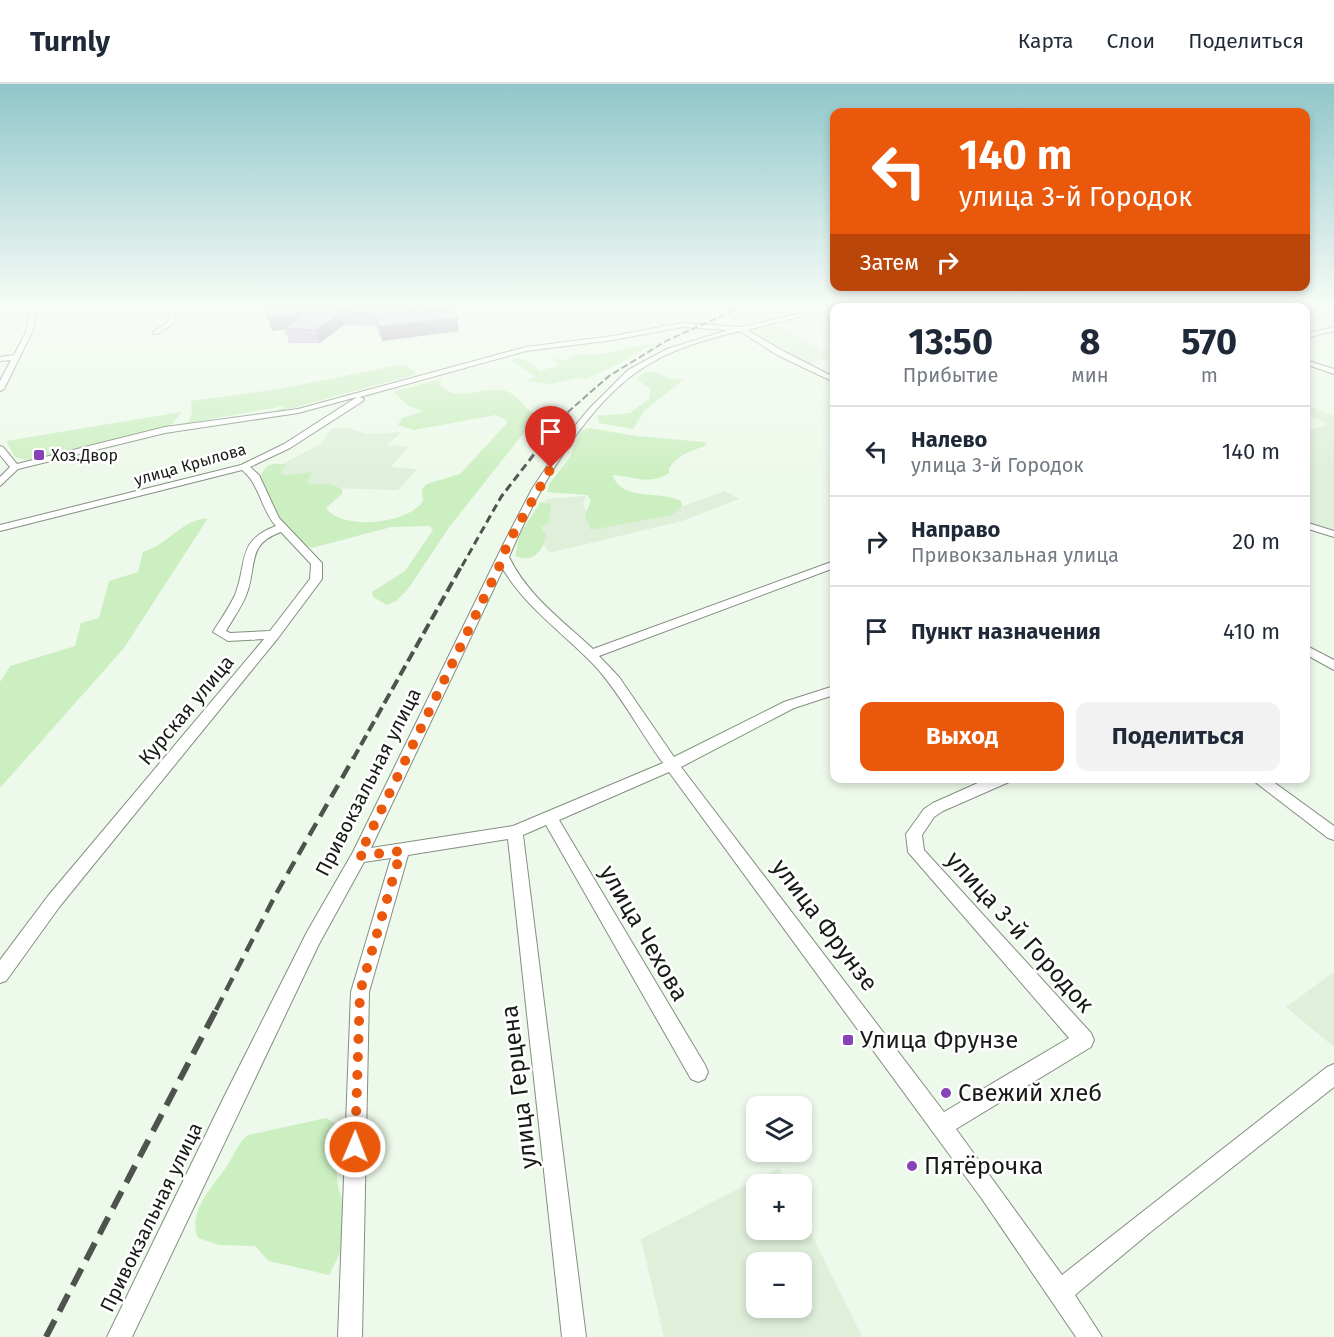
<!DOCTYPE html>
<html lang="ru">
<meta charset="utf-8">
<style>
:root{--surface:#fff;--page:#f2f2f3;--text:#1f2937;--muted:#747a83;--line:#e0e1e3;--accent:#ea580c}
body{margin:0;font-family:"Fira Sans",sans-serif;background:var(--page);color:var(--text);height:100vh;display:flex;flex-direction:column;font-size:22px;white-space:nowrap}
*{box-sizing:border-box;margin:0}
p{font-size:20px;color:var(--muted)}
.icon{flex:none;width:33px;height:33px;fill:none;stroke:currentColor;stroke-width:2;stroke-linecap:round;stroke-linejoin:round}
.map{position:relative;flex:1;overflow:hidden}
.details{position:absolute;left:830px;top:219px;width:480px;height:480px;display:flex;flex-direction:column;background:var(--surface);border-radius:12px;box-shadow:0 3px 9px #0003}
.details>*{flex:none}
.hud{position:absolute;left:830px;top:24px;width:480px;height:183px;border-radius:12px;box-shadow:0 3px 9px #0003;background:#ea580c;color:#fff;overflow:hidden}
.controls{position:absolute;left:746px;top:1012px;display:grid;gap:12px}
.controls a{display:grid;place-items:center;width:66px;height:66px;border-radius:12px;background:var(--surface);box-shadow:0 3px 9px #0003;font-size:30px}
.pin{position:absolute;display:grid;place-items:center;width:51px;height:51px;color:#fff;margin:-62px -26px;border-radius:50% 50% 50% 0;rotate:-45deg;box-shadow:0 0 6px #0007}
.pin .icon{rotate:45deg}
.me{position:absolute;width:66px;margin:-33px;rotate:1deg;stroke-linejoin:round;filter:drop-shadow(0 0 4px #0008)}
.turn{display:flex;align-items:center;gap:21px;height:126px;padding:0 30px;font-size:27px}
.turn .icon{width:78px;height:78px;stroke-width:2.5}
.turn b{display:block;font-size:42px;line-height:51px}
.then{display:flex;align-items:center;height:57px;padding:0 30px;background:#0003;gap:12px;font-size:22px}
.eta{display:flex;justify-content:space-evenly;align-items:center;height:102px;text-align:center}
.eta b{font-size:36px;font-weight:700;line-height:42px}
.primary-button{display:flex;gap:12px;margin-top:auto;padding:12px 30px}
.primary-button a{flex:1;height:69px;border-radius:12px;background:var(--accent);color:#fff;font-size:24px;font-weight:700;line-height:69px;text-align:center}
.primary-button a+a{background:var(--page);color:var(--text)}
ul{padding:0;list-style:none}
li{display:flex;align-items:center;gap:18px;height:90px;padding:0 30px;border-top:2px solid var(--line)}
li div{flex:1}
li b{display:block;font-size:22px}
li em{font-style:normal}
header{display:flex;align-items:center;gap:36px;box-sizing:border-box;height:84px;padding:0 30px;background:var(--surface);border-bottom:2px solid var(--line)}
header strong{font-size:28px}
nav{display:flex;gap:33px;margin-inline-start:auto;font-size:21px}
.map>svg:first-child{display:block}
.built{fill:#dfefda;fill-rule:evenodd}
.green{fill:#cbefc0}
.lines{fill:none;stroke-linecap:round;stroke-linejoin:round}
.minor-casing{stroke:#848f81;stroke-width:2}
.minor{fill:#fff;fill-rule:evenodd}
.rail-far4{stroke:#4e544d;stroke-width:2;stroke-dasharray:7 3;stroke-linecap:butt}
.rail-far3{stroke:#4e544d;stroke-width:3;stroke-dasharray:8 4.5;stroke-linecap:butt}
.rail-far2{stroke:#4e544d;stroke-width:4;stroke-dasharray:11 5;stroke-linecap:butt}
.rail-far1{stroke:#4e544d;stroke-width:4.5;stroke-dasharray:14 8;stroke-linecap:butt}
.rail{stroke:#4e544d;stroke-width:6;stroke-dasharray:19 10;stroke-linecap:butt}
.wall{fill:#bfa5d8}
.shaded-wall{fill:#9b86b0}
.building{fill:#dec0fb;stroke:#9b86b0;stroke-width:1.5}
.route{stroke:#ea580c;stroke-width:10;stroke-dasharray:0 18}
.poi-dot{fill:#8643b7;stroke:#fff;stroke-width:2}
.labels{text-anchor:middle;stroke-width:5;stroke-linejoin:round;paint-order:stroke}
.far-poi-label{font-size:16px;fill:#171b16;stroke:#fff;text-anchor:start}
.far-street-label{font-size:16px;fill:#171b16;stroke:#fff}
.street-label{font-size:20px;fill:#171b16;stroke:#fff}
.near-street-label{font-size:24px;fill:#171b16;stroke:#fff}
.near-poi-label{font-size:24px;fill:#171b16;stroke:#fff;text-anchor:start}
</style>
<header>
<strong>Turnly</strong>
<nav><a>Карта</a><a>Слои</a><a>Поделиться</a></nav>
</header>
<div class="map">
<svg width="1334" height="1253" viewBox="0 0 1334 1253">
<rect width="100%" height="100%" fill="#edf9ea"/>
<path class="built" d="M778 241 820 266 834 264V274L803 280 750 247Z
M1305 320 1334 332V449L1305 443V348L1328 340 1305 330Z
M332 344H347L367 350 402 348 387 361 409 363 391 383 417 385 398 406 302 403 268 388 322 359Z
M725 407 739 415 682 437 549 469 535 445 546 415 586 412 583 420 593 444 670 427Z
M1334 888V963L1286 923Z
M779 1084 787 1101H756V1146H801V1129L862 1253H664L641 1155ZM756 1179H801V1224H756Z"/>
<path class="green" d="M649 259 653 260 617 281 586 295 575 294 552 300 526 297 536 293 512 277 516 274 527 277 540 287 561 281 552 275 566 276 578 270H603Z
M404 280 417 290 274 329 285 322 188 339 192 330 191 317 279 305Z
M650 287 658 288 669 295H684L644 327 633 345 599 339 597 332 630 329 650 314V304L637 296 640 291Z
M440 295 442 298 439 300C456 321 483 301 506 307 518 311 523 323 534 330V336L450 442 408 505 396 517 387 521 373 513 372 508 405 487 433 446 430 442 391 443 312 464C283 453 272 417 261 392 267 378 273 379 287 381L280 389 285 392 312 388 307 397 310 400H330L342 405V410L326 424C342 447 409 440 423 417L422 405 427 400 460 390 507 339 506 336 496 331 414 346 398 341 402 334 423 327 408 322 394 308Z
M181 328 171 342 27 376 15 373 6 357Z
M590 344 637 352 704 358 707 361C690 368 679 369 669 385V389C650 402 633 392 612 391 623 418 659 406 681 417L682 422 672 431 591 446 585 431 591 416 587 411 547 408 550 399 570 373 582 346Z
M541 418 551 420 548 440 540 442 546 451C543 468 533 479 515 472L520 449Z
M208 434 124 564 0 704V598L10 582 75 562 81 539 99 534 109 497 138 488 143 468C171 459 179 437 208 434Z
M326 1034 334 1039 339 1058 336 1080 338 1103 345 1125 343 1163 329 1191 269 1177 255 1162 220 1161 198 1154C187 1127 213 1103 227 1082 235 1070 237 1060 248 1051Z"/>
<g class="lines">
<g class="minor-casing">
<path id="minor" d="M32 222H38L32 248 4 305 0 307V297L11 276 0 277V273L14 271 26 248Z
M171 222H177L174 239 157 250H153V248L168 238Z
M233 222H239V223L236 225Z
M832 222H842L747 246 783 267 834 293V298L777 271 740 247C707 255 674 264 646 282 586 318 535 410 509 473 527 511 563 537 593 565L834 477V484L599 572 619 593 674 673 784 618 834 602V611L794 624 681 683 944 1028 1069 954 908 768 906 750 924 725 933 719 989 694H1011L1009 698 943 727 934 733 922 751 924 766 1091 949 1094 956 1091 963 956 1045 1062 1191 1327 983 1334 980V1003L1148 1150 1075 1211 1102 1253H1076L982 1115 669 688 559 736 705 981 708 988 705 995 698 998 691 995 546 741 523 751 586 1253H562L508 755 408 771 369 908 362 1253H338L351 908 391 774 364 778 319 860 132 1253H107L224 1013 307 848 353 768 504 459 532 405 569 349 589 325 628 286 667 265 728 246 682 243 613 256 526 267 360 313 364 315 363 317 290 364 250 383 259 391 279 434 322 479V495L278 554 60 822 6 897 0 899V876L48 812 264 555 228 557 213 548C220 536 229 524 235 511 248 478 236 457 276 442 261 426 260 400 242 386L0 447V441L241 381 284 360 357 313 298 329 165 349 18 385 0 402V393L10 383 0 371V362L3 363 17 380 165 343 298 325 526 263 613 252 682 239 741 243ZM281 448 311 480 310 495 270 547 230 549 226 547C233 534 242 523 247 509 257 480 247 460 281 448ZM503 485C526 524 566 551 596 583 622 612 640 648 663 679L513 742 371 764Z
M1142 222 1153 224H1143Z
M1334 243V247L1305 254V250Z
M1305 276 1334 285V290L1305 280Z
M1305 438 1334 447V453L1305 444Z
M1305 561 1334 576V586L1305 570Z
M1250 694H1268L1334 742V756L1328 754Z"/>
</g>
<use href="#minor" class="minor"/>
<path class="rail-far4" d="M560 335 609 292 666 257 744 222"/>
<path class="rail-far3" d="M462 482 501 413 562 334"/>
<path class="rail-far2" d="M353 675 462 481"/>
<path class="rail-far1" d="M216 926 276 810 354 673"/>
<path class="rail" d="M46 1253 217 924"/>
</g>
<path class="wall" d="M264 222H403L459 247 382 257 376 242 344 241 320 259H289L285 245 272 247Z"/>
<path class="shaded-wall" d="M341 228 344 241 320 259 316 246Z
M303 229 307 242 272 247 268 234Z
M457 234 459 247 382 257 379 243Z"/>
<path class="building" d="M264 222H403L420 228 451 224 457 234 379 243 373 229 341 228 316 246 285 245 303 229 268 234Z"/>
<linearGradient id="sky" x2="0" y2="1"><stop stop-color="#90c6ca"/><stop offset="0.56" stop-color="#f7fcf6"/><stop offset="1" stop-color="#f7fcf6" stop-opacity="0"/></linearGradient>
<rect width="1334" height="397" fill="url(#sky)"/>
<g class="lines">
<path class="route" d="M355 1063 360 908 401 767 359 772 499 483 508 459 551 384"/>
</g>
<g class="poi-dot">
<rect x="33" y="365" width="12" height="12" rx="3"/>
<rect x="842" y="950" width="12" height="12" rx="3"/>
<circle cx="946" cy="1009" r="6"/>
<circle cx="912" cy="1082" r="6"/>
</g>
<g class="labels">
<g class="far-poi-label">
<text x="51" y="377">Хоз.Двор</text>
</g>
<g class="far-street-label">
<text transform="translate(190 380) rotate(-16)" y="6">улица Крылова</text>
</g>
<g class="street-label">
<text transform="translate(186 626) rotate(-50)" y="7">Курская улица</text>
<text transform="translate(368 698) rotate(-63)" y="7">Привокзальная улица</text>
<text transform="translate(151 1133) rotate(-64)" y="7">Привокзальная улица</text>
</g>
<g class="near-street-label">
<text transform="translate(825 841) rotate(53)" y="8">улица Фрунзе</text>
<text transform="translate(1020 848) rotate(48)" y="8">улица 3-й Городок</text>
<text transform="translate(644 849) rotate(60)" y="8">улица Чехова</text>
<text transform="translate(519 1003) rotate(-97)" y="8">улица Герцена</text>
</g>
<g class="near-poi-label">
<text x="860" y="964">Улица Фрунзе</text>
<text x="958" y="1017">Свежий хлеб</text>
<text x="924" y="1090">Пятёрочка</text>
</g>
</g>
</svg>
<div class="controls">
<a><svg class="icon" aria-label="layers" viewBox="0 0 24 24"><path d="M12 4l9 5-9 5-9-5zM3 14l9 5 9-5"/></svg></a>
<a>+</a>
<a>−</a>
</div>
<div class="pin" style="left:551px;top:384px;background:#d93025"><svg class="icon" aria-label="arrive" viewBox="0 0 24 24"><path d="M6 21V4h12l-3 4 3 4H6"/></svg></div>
<svg class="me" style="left:355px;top:1063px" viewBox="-20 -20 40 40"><circle r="17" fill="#ea580c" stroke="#fff" stroke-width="3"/><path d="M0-11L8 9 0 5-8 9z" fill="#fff"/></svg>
<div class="hud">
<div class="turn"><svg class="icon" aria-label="left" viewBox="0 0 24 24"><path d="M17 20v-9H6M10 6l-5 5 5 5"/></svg><div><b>140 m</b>улица 3-й Городок</div></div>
<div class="then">Затем<svg class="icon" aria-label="right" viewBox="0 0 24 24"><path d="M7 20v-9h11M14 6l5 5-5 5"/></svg></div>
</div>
<section class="details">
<div class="eta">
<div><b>13:50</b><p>Прибытие</p></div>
<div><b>8</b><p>мин</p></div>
<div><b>570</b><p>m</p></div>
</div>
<ul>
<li><svg class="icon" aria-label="left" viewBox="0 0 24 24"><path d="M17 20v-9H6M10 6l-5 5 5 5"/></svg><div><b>Налево</b><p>улица 3-й Городок</p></div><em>140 m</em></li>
<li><svg class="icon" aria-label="right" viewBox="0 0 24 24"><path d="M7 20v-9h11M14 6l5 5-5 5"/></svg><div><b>Направо</b><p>Привокзальная улица</p></div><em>20 m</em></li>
<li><svg class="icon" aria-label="arrive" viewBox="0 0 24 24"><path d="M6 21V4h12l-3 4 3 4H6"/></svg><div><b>Пункт назначения</b></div><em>410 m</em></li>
</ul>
<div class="primary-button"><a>Выход</a><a>Поделиться</a></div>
</section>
</div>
